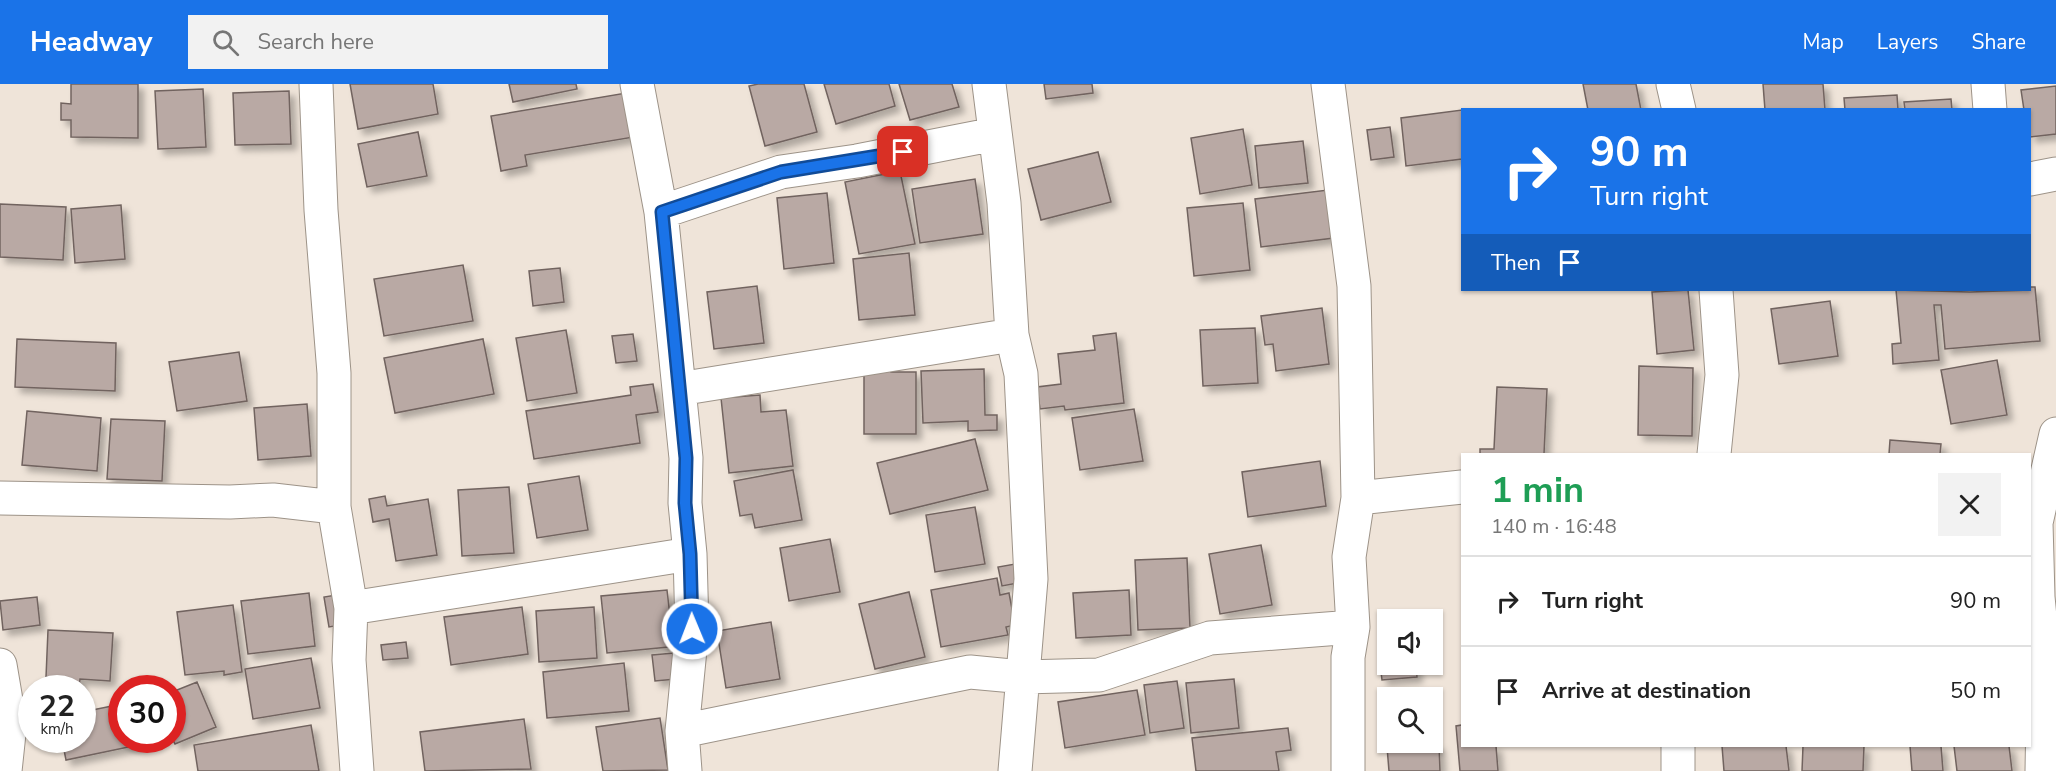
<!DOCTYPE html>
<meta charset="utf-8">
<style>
:root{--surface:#fff;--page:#f2f2f2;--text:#222;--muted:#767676;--line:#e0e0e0;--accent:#1a73e8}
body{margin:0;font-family:"Nunito Sans",sans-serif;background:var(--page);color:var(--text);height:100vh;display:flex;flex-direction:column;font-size:22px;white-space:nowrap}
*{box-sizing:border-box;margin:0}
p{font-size:20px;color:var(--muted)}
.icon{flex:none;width:33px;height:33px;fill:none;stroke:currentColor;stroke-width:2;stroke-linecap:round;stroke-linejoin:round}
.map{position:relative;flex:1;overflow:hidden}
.details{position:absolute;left:1461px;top:369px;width:570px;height:294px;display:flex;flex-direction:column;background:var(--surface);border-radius:0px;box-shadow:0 2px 4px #0004}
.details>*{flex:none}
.banner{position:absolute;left:1461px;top:24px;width:570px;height:183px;border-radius:0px;box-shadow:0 2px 4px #0004;background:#1a73e8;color:#fff;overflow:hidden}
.controls{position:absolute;left:1377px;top:525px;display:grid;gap:12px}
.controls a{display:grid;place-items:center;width:66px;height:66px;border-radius:0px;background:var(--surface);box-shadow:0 2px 4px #0004;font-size:30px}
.speed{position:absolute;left:18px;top:591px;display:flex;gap:12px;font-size:30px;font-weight:700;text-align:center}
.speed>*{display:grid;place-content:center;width:78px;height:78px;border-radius:50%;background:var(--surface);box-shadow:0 2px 4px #0004;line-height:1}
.speed small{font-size:15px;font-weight:400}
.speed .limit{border:9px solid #d22;background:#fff;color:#111}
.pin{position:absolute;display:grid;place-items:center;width:51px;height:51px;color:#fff;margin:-26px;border-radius:12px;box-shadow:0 3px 9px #0006}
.me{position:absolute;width:66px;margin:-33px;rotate:359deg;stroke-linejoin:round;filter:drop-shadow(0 0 4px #0008)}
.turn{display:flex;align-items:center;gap:21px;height:126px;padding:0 30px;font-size:27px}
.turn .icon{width:78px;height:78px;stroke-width:2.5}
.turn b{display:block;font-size:42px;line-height:51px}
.then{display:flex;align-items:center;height:57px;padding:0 30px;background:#0003;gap:12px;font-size:22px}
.round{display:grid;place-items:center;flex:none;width:63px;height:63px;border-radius:0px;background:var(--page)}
.overview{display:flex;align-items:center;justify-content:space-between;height:102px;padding:0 30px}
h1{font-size:36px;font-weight:700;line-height:45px;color:#1e9e55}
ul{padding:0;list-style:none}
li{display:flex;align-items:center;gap:18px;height:90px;padding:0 30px;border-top:2px solid var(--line)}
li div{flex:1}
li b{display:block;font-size:22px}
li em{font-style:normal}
header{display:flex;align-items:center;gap:36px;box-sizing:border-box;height:84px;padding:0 30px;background:var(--accent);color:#fff}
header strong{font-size:28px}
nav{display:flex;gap:33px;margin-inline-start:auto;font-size:21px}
.search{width:420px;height:54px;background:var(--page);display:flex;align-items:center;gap:15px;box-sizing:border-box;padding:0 21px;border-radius:0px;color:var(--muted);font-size:22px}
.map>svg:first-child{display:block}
.building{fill:#b9a9a4;stroke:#71635f;stroke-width:1.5;filter:url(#shadow)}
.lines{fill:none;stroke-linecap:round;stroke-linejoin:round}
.minor-casing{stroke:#9d9388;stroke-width:35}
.minor{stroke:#fff;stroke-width:33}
.route-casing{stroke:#114b97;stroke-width:15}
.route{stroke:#1a73e8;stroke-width:10}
</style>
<header>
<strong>Headway</strong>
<div class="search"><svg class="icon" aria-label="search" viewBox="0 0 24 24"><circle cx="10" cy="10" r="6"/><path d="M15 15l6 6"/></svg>Search here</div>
<nav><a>Map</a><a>Layers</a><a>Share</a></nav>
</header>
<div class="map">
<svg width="2056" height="687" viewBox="0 0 2056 687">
<defs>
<filter id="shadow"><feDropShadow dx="5.5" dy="5.5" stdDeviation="3" flood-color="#0004"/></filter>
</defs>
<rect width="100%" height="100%" fill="#efe4d9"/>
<path class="building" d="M71 0H138V54L71 53V36H61V19L71 20Z
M350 0H433L438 30 358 45Z
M509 0H576L577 5 513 18Z
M758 0H804L817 48 765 62 749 2Z
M824 0H889L895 22 836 40Z
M899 0H952L959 23 910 36Z
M1044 0H1092L1093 9 1046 15Z
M1583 0H1636L1641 26H1588Z
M1763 0H1823L1825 26H1765Z
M2056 2V50L2030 53V26H2024L2021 6Z
M203 5 206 63 158 65 155 7Z
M289 7 291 60 235 61 233 9Z
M626 9 634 53 525 71 527 82 501 87 491 32Z
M1897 11 1898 26H1845L1844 14Z
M1951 15 1952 26H1905L1904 18Z
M1462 26V75L1406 82 1401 34Z
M1390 43 1394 73 1371 76 1367 46Z
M1243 45 1252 101 1200 110 1191 54Z
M418 48 427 92 367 103 358 60Z
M1303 57 1308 99 1259 104 1255 62Z
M1098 68 1111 118 1041 136 1028 85Z
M900 87 915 160 859 170 845 98Z
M975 95 983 150 920 159 912 105Z
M1328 106 1334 154 1261 163 1255 115Z
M827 109 834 179 784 185 777 114Z
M1243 119 1250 186 1194 192 1187 124Z
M0 120 66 123 63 176 0 173Z
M121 121 125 175 75 179 71 125Z
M909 169 915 231 859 236 853 175Z
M463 181 473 237 384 252 374 195Z
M560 184 564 218 533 222 529 187Z
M757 202 764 259 714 265 707 208Z
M2030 203H2035L2040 257 1945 265 1941 221H1934L1939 276 1893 280 1892 260 1901 259 1896 206 1970 208 2030 206Z
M1688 206 1694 266 1657 270 1652 208Z
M1830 217 1838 272 1779 280 1771 225Z
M1322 224 1329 280 1276 287 1273 260 1265 261 1261 232Z
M1255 244 1258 299 1203 302 1200 246Z
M566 246 577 309 527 317 516 254Z
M1116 249 1124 319 1065 326 1064 322 1040 325 1037 303 1061 300 1058 270 1095 266 1093 252Z
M633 250 637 277 616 279 612 252Z
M17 255 116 259 115 307 15 303Z
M483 255 494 310 395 329 384 274Z
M239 268 247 317 177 327 169 278Z
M1997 276 2007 331 1951 340 1941 286Z
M864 280H891V288H916V350H864Z
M1639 282 1693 284 1692 352 1638 351Z
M984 285 985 331H997V346L968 347V337L923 339 921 287Z
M653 300 658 328 636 331 640 359 534 375 526 327 631 311 630 303Z
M1497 303 1547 305 1544 370H1480V365H1494Z
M760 311 761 328 786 326 793 382 729 389 721 314Z
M307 320 311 372 258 376 254 324Z
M1134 325 1143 377 1080 386 1072 334Z
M27 327 101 334 97 387 22 381Z
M111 335 165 337 162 397 107 395Z
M975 355 988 406 890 430 877 379Z
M1890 356 1941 360 1940 370H1889Z
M1320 377 1326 422 1248 433 1242 388Z
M793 386 802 436 755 444 752 430 740 432 734 397Z
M579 392 588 446 537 454 528 400Z
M509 403 514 469 462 472 458 406Z
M385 412 387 422 428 415 437 471 396 477 389 435 373 438 369 415Z
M975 423 985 480 935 488 926 431Z
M830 455 840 508 789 517 780 464Z
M1261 461 1272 521 1220 530 1209 470Z
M1187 474 1190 544 1138 546 1135 476Z
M1015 480 1018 499 1002 502 998 483Z
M997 494 1000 511 1009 509 1015 541 1006 543 1008 551 941 563 931 506Z
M667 506 671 541 677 540 679 562 607 569 601 512Z
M1129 506 1131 551 1076 554 1073 509Z
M909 508 925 573 875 585 859 520Z
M309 509 315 562 248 570 241 517Z
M336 511 341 541 329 543 324 513Z
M37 513 40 541 3 546 0 517Z
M233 521 242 588 224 591V587L185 591 177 528Z
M522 523 528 570 451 581 444 533Z
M594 523 597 574 539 578 536 527Z
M771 538 780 595 726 604 717 547Z
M48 546 113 549 110 597 80 595 79 604H60V594L46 593Z
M406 558 408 574 383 576 381 561Z
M674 569 676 595 655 597 652 571Z
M311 574 320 624 253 635 245 585Z
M624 579 629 627 547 634 543 588Z
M1380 580H1416L1417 593 1382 596Z
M1234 595 1239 644 1191 649 1186 599Z
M1177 597 1184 644 1150 649 1144 601Z
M197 598 216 643 175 660 172 654V608Z
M1137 606 1145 651 1065 664 1058 618Z
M122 620V656H142L143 660 66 676 62 656H82V628Z
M660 634 668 686 603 687 596 643Z
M524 635 531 685 425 687 420 648Z
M311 641 319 687H198L194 661Z
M1462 641V662H1496L1498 687H1460L1456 642Z
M1288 644 1291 666 1276 668 1279 687H1196L1192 654Z
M1439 661 1440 687H1389L1387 663Z
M1722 662H1786L1789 687H1724Z
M1803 662H1864L1863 687H1802Z
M1910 662H1941L1943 687H1912Z
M1954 662H2009L2012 687H1957Z"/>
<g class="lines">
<g class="minor-casing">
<path id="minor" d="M316 0 321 126 334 289V423L351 524 349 576 357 687
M637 0 661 128 686 374 685 419 690 470 692 545 682 647 685 687
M989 0 1004 119 1012 251 1021 290 1031 495 1015 687
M1328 0 1354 202 1358 414 1349 473 1353 543 1348 573V687
M1673 0 1679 26
M1988 0 1990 26
M2030 95 2056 90
M661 128 781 88 857 77 995 50
M679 305 1012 251
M1714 370 1722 291 1716 206
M0 414 230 418 273 416 334 423
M1358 414 1462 403
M351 524 690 470
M0 581 10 640 5 687
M682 647 970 588 1023 593 1099 591 1210 554 1353 543
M1678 662V687
M2042 687 2044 574 2038 513 2036 439 2056 350"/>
</g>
<use href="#minor" class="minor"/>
</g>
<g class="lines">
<g class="route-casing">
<path id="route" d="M692 545 690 470 685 419 686 374 662 128 781 88 903 68"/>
</g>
<use href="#route" class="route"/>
</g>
</svg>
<div class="controls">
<a><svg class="icon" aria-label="sound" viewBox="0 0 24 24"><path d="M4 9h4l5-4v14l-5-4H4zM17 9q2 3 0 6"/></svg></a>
<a><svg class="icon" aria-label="search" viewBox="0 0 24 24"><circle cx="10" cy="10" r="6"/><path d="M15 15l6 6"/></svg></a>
</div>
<div class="speed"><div>22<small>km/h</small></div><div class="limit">30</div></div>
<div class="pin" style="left:903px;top:68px;background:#d93025"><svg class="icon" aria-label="arrive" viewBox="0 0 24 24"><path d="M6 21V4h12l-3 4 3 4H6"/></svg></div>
<svg class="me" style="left:692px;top:545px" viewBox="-20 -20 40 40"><circle r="17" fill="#1a73e8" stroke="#fff" stroke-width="3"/><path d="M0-11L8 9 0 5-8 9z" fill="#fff"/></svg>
<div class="banner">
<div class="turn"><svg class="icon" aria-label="right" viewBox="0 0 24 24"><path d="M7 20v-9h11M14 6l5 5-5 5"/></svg><div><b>90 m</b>Turn right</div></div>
<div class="then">Then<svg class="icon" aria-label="arrive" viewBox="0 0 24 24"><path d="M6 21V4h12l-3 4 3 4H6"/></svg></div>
</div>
<section class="details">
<div class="overview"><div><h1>1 min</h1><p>140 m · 16:48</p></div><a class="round"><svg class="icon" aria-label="close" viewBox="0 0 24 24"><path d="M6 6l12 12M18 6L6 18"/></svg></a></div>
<ul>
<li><svg class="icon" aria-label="right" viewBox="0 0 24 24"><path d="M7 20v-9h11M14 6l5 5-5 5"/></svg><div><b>Turn right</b></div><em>90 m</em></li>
<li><svg class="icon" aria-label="arrive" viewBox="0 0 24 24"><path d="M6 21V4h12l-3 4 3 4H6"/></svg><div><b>Arrive at destination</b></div><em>50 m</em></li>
</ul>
</section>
</div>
